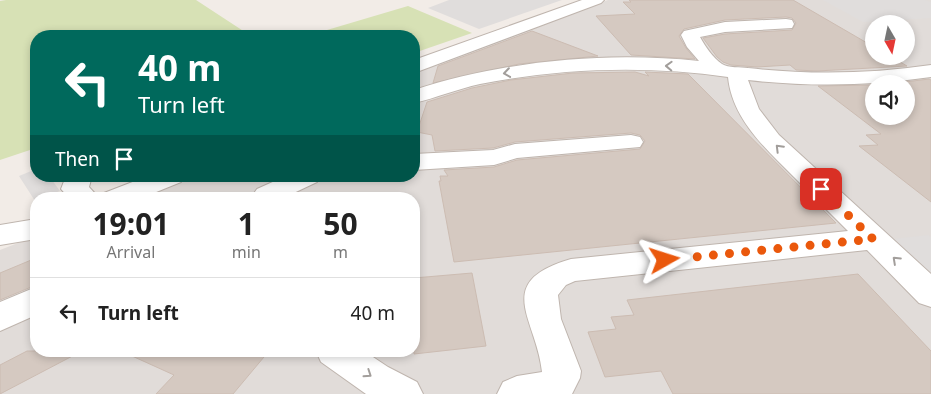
<!DOCTYPE html>
<style>
:root{--surface:#fff;--page:#f6f6f6;--text:#222;--muted:#767676;--line:#e0e0e0}
body{margin:0;font-family:"Noto Sans",sans-serif;background:var(--page);color:var(--text);height:100vh;display:flex;flex-direction:column;font-size:19px;white-space:nowrap}
*{box-sizing:border-box;margin:0}
p{font-size:16px;color:var(--muted)}
.icon{flex:none;width:28px;height:28px;fill:none;stroke:currentColor;stroke-width:2;stroke-linecap:round;stroke-linejoin:round}
.map{position:relative;flex:1;overflow:hidden}
.drawer{position:absolute;left:30px;top:192px;width:390px;height:165px;display:flex;flex-direction:column;background:var(--surface);border-radius:20px;box-shadow:0 2px 8px #0003}
.drawer>*{flex:none}
.hud{position:absolute;left:30px;top:30px;width:390px;height:152px;border-radius:20px;box-shadow:0 2px 8px #0003;background:#00695c;color:#fff;overflow:hidden}
.needle{width:32px;rotate:171deg}
.fabs{position:absolute;left:865px;top:15px;display:grid;gap:10px}
.fabs a{display:grid;place-items:center;width:50px;height:50px;border-radius:50%;background:var(--surface);box-shadow:0 2px 8px #0003;font-size:25px}
.pin{position:absolute;display:grid;place-items:center;width:42px;height:42px;color:#fff;margin:-21px;border-radius:10px;box-shadow:0 2px 8px #0006}
.me{position:absolute;width:55px;margin:-28px;rotate:84deg;stroke-linejoin:round;filter:drop-shadow(0 0 4px #0008)}
.turn{display:flex;align-items:center;gap:18px;height:105px;padding:0 25px;font-size:22px}
.turn .icon{width:65px;height:65px;stroke-width:2.5}
.turn b{display:block;font-size:35px;line-height:42px}
.then{display:flex;align-items:center;height:48px;padding:0 25px;background:#0003;gap:10px;font-size:19px}
.eta{display:flex;justify-content:space-evenly;align-items:center;height:85px;text-align:center}
.eta b{font-size:30px;font-weight:700;line-height:35px}
ul{padding:0;list-style:none}
li{display:flex;align-items:center;gap:15px;height:70px;padding:0 25px;border-top:1px solid var(--line)}
li div{flex:1}
li b{display:block;font-size:19px}
li em{font-style:normal}
.map>svg:first-child{display:block}
.industrial{fill:#e1dcd9;fill-rule:evenodd}
.green{fill:#d7e1b5}
.parking{fill:#e0dddc}
.building{fill:#d5c9c1;stroke:#ccbcb2}
.lines{fill:none;stroke-linecap:round;stroke-linejoin:round}
.minor-casing{stroke:#bfb5ae;stroke-width:2}
.minor{fill:#fff;fill-rule:evenodd}
.oneway{stroke:#a29e9b}
.route{stroke:#ea580c;stroke-width:9;stroke-dasharray:0 16.2}
</style>
<div class="map">
<svg width="931" height="394" viewBox="0 0 931 394">
<rect width="100%" height="100%" fill="#f2ece7"/>
<path class="industrial" d="M608 0H931V394H0V250L36 236V351H414V199H132L190 176H414V72ZM874 24H906V56H874ZM874 84H906V116H874Z"/>
<path class="green" d="M6 0H196L251 36H36V148L0 160V1Z
M408 6 472 33 414 53V36H339L327 30Z"/>
<path class="parking" d="M449 0H562L479 29 428 8Z
M823 0H925L931 2V18L863 22Z
M36 169V176H49L60 191 36 199 35 201 19 176Z
M928 235 931 237V275L892 239Z"/>
<path class="building" d="M629 0H793L874 47V56H890L907 66 817 71 796 70 790 65 757 67 731 65 723 62 717 57 703 38 725 34 792 30 796 23 792 18 786 17 725 20 684 29 679 36 686 48 695 59 631 55 596 16 635 14 623 2H631Z
M532 31 598 56 519 64 433 83 438 66Z
M635 72 649 76 645 72 688 74 836 223 454 262 439 181H441L440 176H448L444 170 494 167 517 160 640 149 645 141 640 135 631 133 515 142 493 148 435 151 432 135 417 132 427 102 472 88 511 80 573 73Z
M929 79 931 80V202L859 146 878 145 866 135 881 134 818 86 874 85V116H906V84H889Z
M36 258V285L0 300V273Z
M472 273 486 346 414 354V278Z
M858 274 931 351V394H673L661 371 605 377 588 332 616 329 611 317 634 315 627 300Z
M27 351H82L0 394V365Z
M121 351H269L233 394H156L174 375Z"/>
<g class="lines">
<g class="minor-casing">
<path id="minor" d="M582 0H604L601 3 414 73V60Z
M786 19 792 20 794 24 792 28 725 32 700 37C705 46 713 58 722 64 728 68 741 67 748 68 809 75 870 74 931 65V77C870 86 809 87 748 80L759 109 779 135 931 274V307L919 303 867 250 575 281 566 285 558 295 561 319 581 371 580 378 572 394H497L503 382 517 376 542 372C537 319 491 282 571 259L848 231C830 213 812 195 794 177 766 149 732 119 728 77 646 65 561 68 480 84 457 89 436 98 414 103V90C504 61 605 51 699 61L687 47 681 35 684 31 725 22Z
M631 135 640 137 643 142 640 147 517 158 494 165 414 170V154L493 150 515 144Z
M66 176H92L89 187 100 199H70L61 189Z
M148 176H185L181 182 139 199H100L104 193Z
M286 176H321L317 182 281 199H250L257 189Z
M36 219V239L0 245V225Z
M36 287V315L0 331V302Z
M316 351H364L388 367 417 382 423 394H366L321 362Z"/>
</g>
<use href="#minor" class="minor"/>
</g>
<defs><path id="oneway-chevron" d="M-2-3.5L2.5 0L-2 3.5" fill="none" stroke-width="1.6" stroke-linecap="round" stroke-linejoin="round" transform="scale(1.25)"/></defs>
<g class="oneway">
<use href="#oneway-chevron" transform="translate(669 66) rotate(-178)"/>
<use href="#oneway-chevron" transform="translate(507 73) rotate(172)"/>
<use href="#oneway-chevron" transform="translate(779 148) rotate(-135)"/>
<use href="#oneway-chevron" transform="translate(896 260) rotate(-137)"/>
<use href="#oneway-chevron" transform="translate(368 374) rotate(34)"/>
</g>
<g class="lines">
<path class="route" d="M665 260 873 239 821 189"/>
</g>
</svg>
<div class="fabs">
<a><svg class="needle" viewBox="-14 -14 28 28"><path d="M0-13l5 13h-10z" fill="#e53935"/><path d="M0 13l5-13h-10z" fill="#767676"/></svg></a>
<a><svg class="icon" aria-label="sound" viewBox="0 0 24 24"><path d="M4 9h4l5-4v14l-5-4H4zM17 9q2 3 0 6"/></svg></a>
</div>
<div class="pin" style="left:821px;top:189px;background:#d93025"><svg class="icon" aria-label="arrive" viewBox="0 0 24 24"><path d="M6 21V4h12l-3 4 3 4H6"/></svg></div>
<svg class="me" style="left:665px;top:260px" viewBox="-20 -20 40 40"><path d="M0-17L14 15 0 8-14 15z" fill="#ea580c" stroke="#fff" stroke-width="4"/></svg>
<div class="hud">
<div class="turn"><svg class="icon" aria-label="left" viewBox="0 0 24 24"><path d="M17 20v-9H6M10 6l-5 5 5 5"/></svg><div><b>40 m</b>Turn left</div></div>
<div class="then">Then<svg class="icon" aria-label="arrive" viewBox="0 0 24 24"><path d="M6 21V4h12l-3 4 3 4H6"/></svg></div>
</div>
<section class="drawer">
<div class="eta">
<div><b>19:01</b><p>Arrival</p></div>
<div><b>1</b><p>min</p></div>
<div><b>50</b><p>m</p></div>
</div>
<ul>
<li><svg class="icon" aria-label="left" viewBox="0 0 24 24"><path d="M17 20v-9H6M10 6l-5 5 5 5"/></svg><div><b>Turn left</b></div><em>40 m</em></li>
</ul>
</section>
</div>
